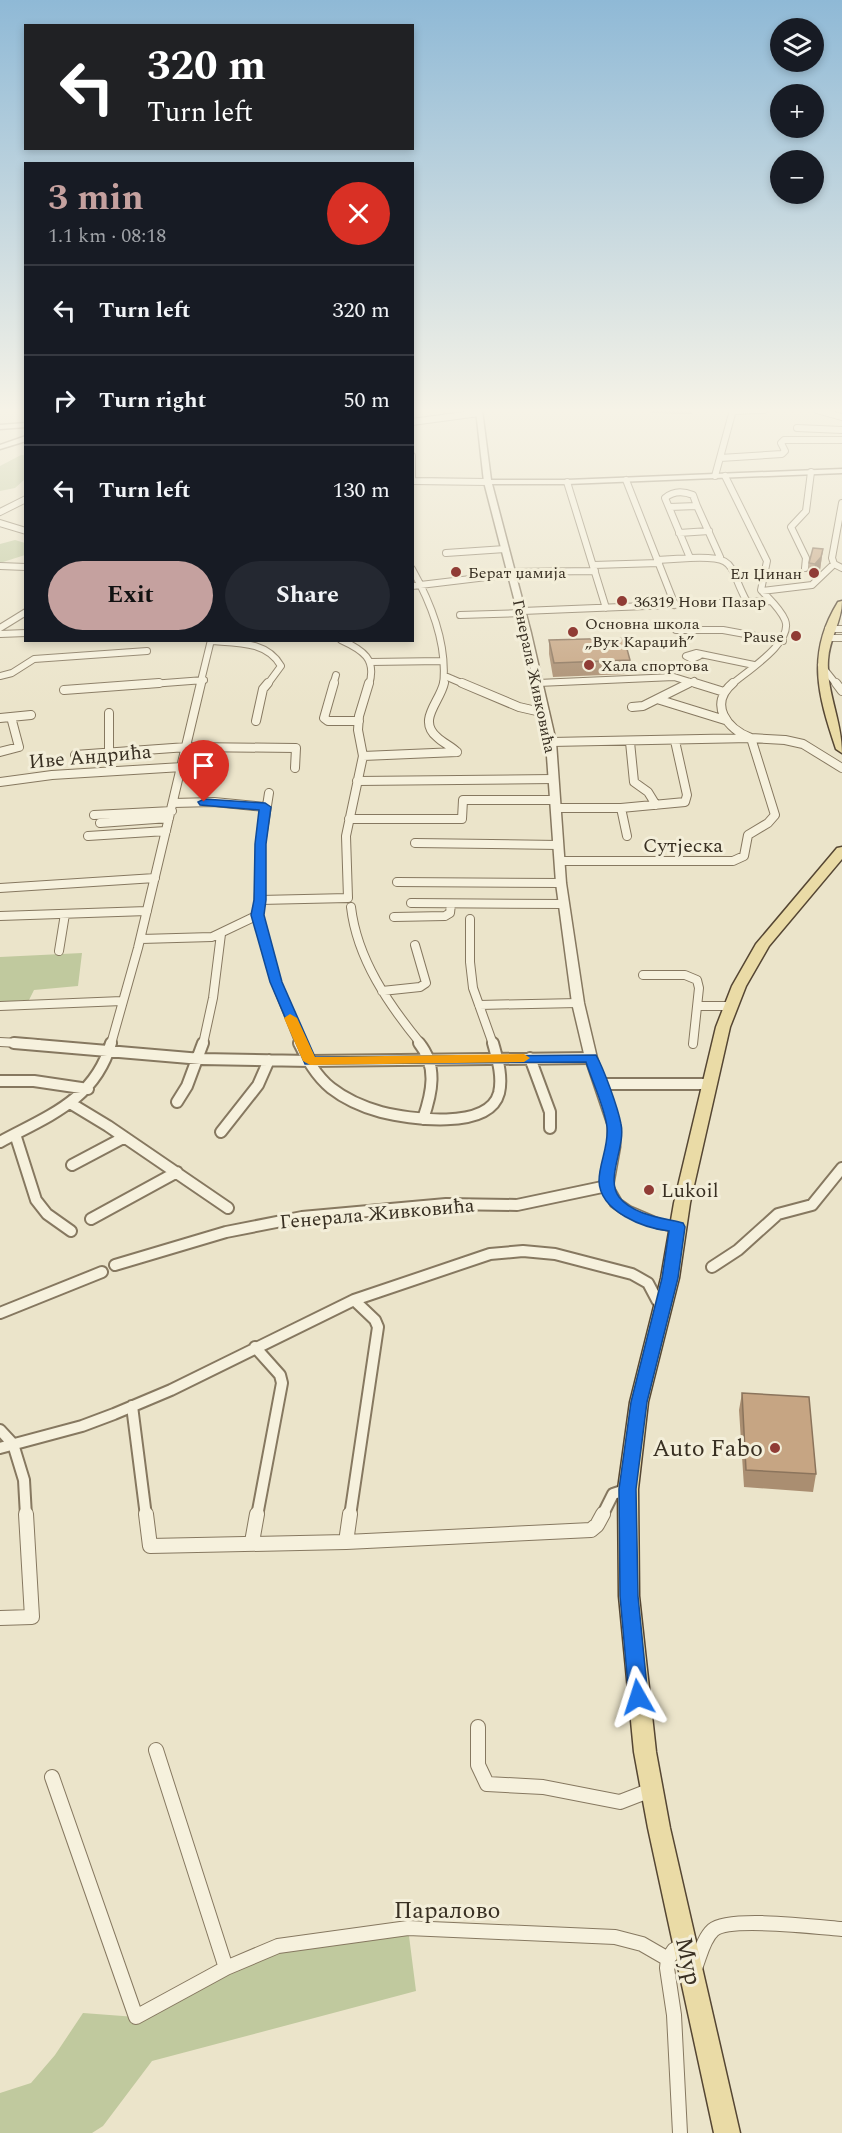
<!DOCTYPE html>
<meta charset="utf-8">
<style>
:root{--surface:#171b24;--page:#242831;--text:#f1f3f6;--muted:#9ea1a6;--line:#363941;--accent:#c5a19f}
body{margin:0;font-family:Spectral,serif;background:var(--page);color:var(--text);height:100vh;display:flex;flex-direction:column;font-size:22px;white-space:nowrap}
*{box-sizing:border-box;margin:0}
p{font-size:20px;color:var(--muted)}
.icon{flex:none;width:33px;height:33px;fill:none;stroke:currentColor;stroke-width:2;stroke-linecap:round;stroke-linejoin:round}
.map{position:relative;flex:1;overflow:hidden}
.details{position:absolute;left:24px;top:162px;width:390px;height:480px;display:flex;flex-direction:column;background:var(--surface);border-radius:0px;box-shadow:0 3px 9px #0003}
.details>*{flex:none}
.guide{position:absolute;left:24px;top:24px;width:390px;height:126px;border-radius:0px;box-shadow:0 3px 9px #0003;background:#202124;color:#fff;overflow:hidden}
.tools{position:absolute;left:770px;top:18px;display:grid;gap:12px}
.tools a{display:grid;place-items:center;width:54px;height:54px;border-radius:50%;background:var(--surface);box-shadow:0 3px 9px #0003;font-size:30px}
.pin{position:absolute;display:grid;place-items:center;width:51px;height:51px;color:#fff;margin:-62px -26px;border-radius:50% 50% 50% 0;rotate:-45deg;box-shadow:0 0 6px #0007}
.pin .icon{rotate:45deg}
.me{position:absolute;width:66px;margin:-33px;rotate:354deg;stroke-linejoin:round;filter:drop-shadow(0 0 4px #0008)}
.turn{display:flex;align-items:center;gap:21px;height:126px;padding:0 24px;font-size:27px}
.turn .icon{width:78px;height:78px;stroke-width:2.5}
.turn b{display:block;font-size:42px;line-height:51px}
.round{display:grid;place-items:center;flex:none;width:63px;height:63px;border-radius:32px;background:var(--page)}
.summary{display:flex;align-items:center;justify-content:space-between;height:102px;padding:0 24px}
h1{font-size:36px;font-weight:700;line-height:45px;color:var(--accent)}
.cta{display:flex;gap:12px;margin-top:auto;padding:12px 24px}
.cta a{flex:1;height:69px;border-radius:36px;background:var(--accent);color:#111;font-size:24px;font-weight:700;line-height:69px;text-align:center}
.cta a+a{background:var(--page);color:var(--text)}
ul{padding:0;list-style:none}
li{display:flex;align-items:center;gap:18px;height:90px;padding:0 24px;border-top:2px solid var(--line)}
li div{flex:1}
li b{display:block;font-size:22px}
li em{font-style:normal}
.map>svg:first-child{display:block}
.green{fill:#c0c99e}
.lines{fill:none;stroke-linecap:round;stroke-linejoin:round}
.minor-far3-casing{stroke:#867860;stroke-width:8}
.minor-far2-casing{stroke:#867860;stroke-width:10}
.minor-far1-casing{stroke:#867860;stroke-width:14}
.minor-casing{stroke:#867860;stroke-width:16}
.tertiary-casing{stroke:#867860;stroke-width:3}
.primary-casing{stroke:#554633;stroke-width:3}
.minor-far3{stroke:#f6f1dd;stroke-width:6}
.minor-far2{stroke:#f6f1dd;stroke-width:8}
.minor-far1{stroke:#f6f1dd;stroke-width:10}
.minor{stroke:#f6f1dd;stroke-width:14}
.tertiary{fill:#f6f1dd;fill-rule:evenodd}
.primary{fill:#eadba6;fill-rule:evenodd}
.wall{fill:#aa8e71}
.shaded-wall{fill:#8b745c}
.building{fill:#c6a583;stroke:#8b745c;stroke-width:1.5}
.route{fill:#1a73e8;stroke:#114b97;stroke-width:1.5}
.slow{fill:#f59e0b}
.poi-dot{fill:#903c35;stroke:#f3eed9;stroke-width:2}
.labels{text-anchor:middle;stroke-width:6;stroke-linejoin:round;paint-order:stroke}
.far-poi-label{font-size:16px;fill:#382f22;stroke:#f3eed9;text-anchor:start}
.far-street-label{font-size:16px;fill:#382f22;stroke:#f3eed9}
.street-label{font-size:20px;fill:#382f22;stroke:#f3eed9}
.poi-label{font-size:20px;fill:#382f22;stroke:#f3eed9;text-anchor:start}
.near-poi-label{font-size:24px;fill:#382f22;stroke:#f3eed9;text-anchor:end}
.near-street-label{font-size:24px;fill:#382f22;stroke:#f3eed9}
</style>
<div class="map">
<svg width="842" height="2133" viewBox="0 0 842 2133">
<rect width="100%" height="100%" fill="#ebe4ca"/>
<path class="green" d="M21 455H25V479L15 488 0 491V466Z
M15 540 25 543V555L0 563V544Z
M82 953 78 986 34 990 29 1000 0 1002V957Z
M408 1928 416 1991 152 2061 103 2126 92 2133H0V2093L31 2083 55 2055 83 2013 136 2017 278 1946Z"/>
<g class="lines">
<g class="minor-far3-casing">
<path id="minor-far3" d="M817 410 842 417
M732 411 764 410
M412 422 479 413
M797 428 842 430
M412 456V481
M720 458 782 454 785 451 781 443 784 440H842
M715 476 733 410
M725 476 767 561 761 590C769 599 780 608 785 620 794 642 747 671 731 685
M626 480 675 605
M412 481 488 482
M567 482 606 608
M842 503 832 558 834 564 842 568
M697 506 693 495C683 491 673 491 665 498L690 558C739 556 727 565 747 602
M669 507 697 506 720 557
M0 512 26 499
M0 523 26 531
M679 533 709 531
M446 553 505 549
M657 560 690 558
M593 565 659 563
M0 566 26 567
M805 568 806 558 791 527 806 511 811 472
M412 569C431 603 448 644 443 685
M511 572 595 571
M412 586 512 574
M762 591 812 585 834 564
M522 611 771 601
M460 615 523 613
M0 628 26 612
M828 629H842
M676 630H723L783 641
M0 634 26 633
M826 638H842
M341 640C363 650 377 659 369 685
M211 641C237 643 267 641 281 666L267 685
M699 656 692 659 686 656 696 653 754 665
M370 662 443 661
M821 665 837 685
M0 676 12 673 34 659 147 651
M445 676 466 685
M538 683 674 677 700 685
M138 685 204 680
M200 685 211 640
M333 685 336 675
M686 685 694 681"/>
</g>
<g class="minor-far2-casing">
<path id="minor-far2" d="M334 683 324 718 328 721H359
M444 683C440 702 417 720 437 737 443 743 451 746 457 752
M462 683 519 707 545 713
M695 683 724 692
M836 683 842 691
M64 690 159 683
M657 699 689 683
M632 707 643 706 657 699 725 720
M109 713V752
M0 718 31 715
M256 721 263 689 268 683
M551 742 751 738 785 740 803 744 842 768
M630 742 634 782 648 792 656 805
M0 752 19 747 11 717
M75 755 187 747 296 748 295 768
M363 756 457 752
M357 781 554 779
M0 782 52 775 182 767
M269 793 261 844 258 915 275 981 300 1044
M173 803 214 802 265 807
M555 808H621L685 802 687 795 675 741
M621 808 627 836
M94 815 172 811
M349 819H462L463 800H554
M100 823 169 818
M88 836 166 831
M415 843 558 845
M560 861H733L744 856 748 835 768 823 775 815 751 738C727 729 708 704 733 683
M397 882 561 883
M0 888 155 878
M260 900 348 898 346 836 363 756 358 730 359 716 369 683
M411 903 564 904
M351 907C357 959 389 1005 421 1044
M0 916 147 911
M394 917 445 916 450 913 451 904
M470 919V962L473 988 493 1044
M141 939 212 937 258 915
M59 951 65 914
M643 975H685L697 980 699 988 693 1044
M382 991 420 987 426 983 415 945
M479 1005 578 1003
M0 1006 122 1001
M698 1006H731
M0 1042 38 1044
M111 1044 138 948 201 683
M203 1044 213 998 221 934"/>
</g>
<g class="minor-far1-casing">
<path id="minor-far1" d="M14 1043 201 1059 310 1061 591 1058
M299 1043C307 1059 316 1076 331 1088 345 1099 363 1107 381 1112 408 1119 489 1131 499 1093 503 1076 497 1058 493 1043
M419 1043C438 1066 432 1093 423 1119
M530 1058 550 1112V1128
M0 1081H34L88 1089
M601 1084H710
M177 1102 187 1086 203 1043
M70 1103 108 1126 228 1208
M221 1132 258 1085 269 1060
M15 1134 36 1200 47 1214 71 1231
M0 1142C48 1116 95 1100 111 1043
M72 1165 123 1138
M91 1219 177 1172
M115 1265 226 1232 302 1217 446 1204 517 1205 607 1186
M712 1267 738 1250 778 1214 812 1205 842 1168
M0 1313 102 1272
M255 1347 280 1375 282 1383 257 1516
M132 1406 146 1516
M0 1430 13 1444 24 1480 26 1516
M0 1448 82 1426 114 1414 171 1390 354 1300 490 1254 523 1251 555 1254 632 1274 648 1283 657 1300 663 1306
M350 1516 378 1327 375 1320 354 1300
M602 1516 613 1494 628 1489"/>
</g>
<g class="minor-casing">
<path id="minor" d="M146 1514 150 1546 346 1542 591 1530 597 1525 603 1514
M252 1542 257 1514
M346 1542 350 1514
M0 1618 32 1617 26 1514
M478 1727V1765L487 1784 543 1787 620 1802 651 1790
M156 1750 226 1968 278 1946 408 1928 615 1937 642 1944 668 1959
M52 1777 136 2017 226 1968
M695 1968C700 1956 703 1939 713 1930 729 1916 818 1927 842 1929
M680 2133 674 2015 667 1968 668 1959 674 1950 685 1944"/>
</g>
<g class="tertiary-casing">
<path id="tertiary" d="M476 410H482L491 480H567L842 469V473L567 484H492L531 633 556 742 566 883 584 1003 597 1058 620 1126V1147L613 1186 621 1200 631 1207 664 1221 682 1224 684 1227 682 1230 677 1232 657 1228 621 1213 611 1206 601 1186 608 1147V1126L585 1058 572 1003 556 883 546 742 523 633 484 482Z
M26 423V427L0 429V425Z
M26 436V441L0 449V445Z"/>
</g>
<g class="primary-casing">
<path id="primary" d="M842 601C842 621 829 639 828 660 826 692 842 721 842 753L836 749C818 695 806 654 838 602Z
M842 847V859L769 946 746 986 730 1027 690 1203 679 1278 648 1402 638 1489 639 1596 656 1752 670 1828 740 2133H714L648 1828 634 1752 619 1596 618 1489 630 1402 661 1278 674 1203 716 1027 732 986 756 944 837 848Z"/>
</g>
<use href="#minor-far3" class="minor-far3"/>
<use href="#minor-far2" class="minor-far2"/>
<use href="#minor-far1" class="minor-far1"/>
<use href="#minor" class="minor"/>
<use href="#tertiary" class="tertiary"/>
<use href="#primary" class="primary"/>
</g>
<path class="wall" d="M650 410H692V414L652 413Z
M823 549 820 570 813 577 808 576 809 563Z
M549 640 630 660 629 674 553 677 549 654Z
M742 1393 816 1474 813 1492 744 1487 739 1410Z"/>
<path class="shaded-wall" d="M823 549 820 570 813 577 815 564Z"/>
<path class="building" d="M813 548 823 549 821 557 815 564 809 563Z
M624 638 630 660 554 663 549 640Z
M742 1393 809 1397 816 1474 746 1470Z"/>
<linearGradient id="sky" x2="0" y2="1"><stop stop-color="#8fb9d6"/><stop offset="0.58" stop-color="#f6f3e7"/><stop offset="1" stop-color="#f6f3e7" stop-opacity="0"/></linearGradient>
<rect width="842" height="708" fill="url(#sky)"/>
<path class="route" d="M204 799 265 803 271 807 266 844V900L264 915 282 982 315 1057 596 1055C604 1069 618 1108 621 1124 626 1147 605 1178 619 1197 633 1215 663 1218 683 1223L685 1227 678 1278 647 1402 636 1489 638 1596 648 1697 645 1703 638 1705 632 1703 629 1697 620 1596 619 1489 631 1402 662 1278 669 1231C644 1228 600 1212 599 1181 599 1163 609 1146 607 1127 605 1108 592 1081 586 1062L305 1064 270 982 251 915 254 900 255 844 259 810 200 805 198 802Z"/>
<path class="slow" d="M290 1014 297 1018 315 1057 524 1054 530 1058 524 1062 310 1065 303 1061 284 1018Z"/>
<g class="poi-dot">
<circle cx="456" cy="572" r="6"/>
<circle cx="814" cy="573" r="6"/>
<circle cx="622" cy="601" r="6"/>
<circle cx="573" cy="632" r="6"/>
<circle cx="796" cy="636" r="6"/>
<circle cx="589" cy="665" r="6"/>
<circle cx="649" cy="1190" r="6"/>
<circle cx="775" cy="1448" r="6"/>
</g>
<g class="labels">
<g class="far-poi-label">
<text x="468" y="578">Берат џамија</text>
<text x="802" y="579" text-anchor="end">Ел Џинан</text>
<text x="634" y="607">36319 Нови Пазар</text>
<text x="585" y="629">Основна школа<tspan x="585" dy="18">„Вук Караџић”</tspan></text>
<text x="784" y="642" text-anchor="end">Pause</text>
<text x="601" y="671">Хала спортова</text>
</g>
<g class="far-street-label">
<text transform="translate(535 676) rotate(78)" y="6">Генерала Живковића</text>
</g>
<g class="street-label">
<text transform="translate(90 756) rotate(-5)" y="7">Иве Андрића</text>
<text x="683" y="852">Сутјеска</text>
<text transform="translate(377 1213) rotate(-5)" y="7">Генерала Живковића</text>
</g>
<g class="poi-label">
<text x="661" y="1197">Lukoil</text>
</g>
<g class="near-poi-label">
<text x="763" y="1456">Auto Fabo</text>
</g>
<g class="near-street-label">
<text x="447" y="1918">Паралово</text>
<text transform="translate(689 1961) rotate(77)" y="8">Мур</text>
</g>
</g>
</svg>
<div class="tools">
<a><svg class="icon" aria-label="layers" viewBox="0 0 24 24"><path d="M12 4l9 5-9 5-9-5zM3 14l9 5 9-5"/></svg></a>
<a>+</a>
<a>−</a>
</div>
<div class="pin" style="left:204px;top:802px;background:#d93025"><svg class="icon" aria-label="arrive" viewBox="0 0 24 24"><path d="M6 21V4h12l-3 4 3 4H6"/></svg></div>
<svg class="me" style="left:638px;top:1697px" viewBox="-20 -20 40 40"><path d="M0-17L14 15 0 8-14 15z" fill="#1a73e8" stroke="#fff" stroke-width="4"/></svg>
<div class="guide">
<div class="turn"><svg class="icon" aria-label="left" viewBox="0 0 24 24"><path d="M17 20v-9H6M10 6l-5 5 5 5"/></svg><div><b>320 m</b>Turn left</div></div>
</div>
<section class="details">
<div class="summary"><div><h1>3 min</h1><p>1.1 km · 08:18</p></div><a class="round" style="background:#d93025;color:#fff"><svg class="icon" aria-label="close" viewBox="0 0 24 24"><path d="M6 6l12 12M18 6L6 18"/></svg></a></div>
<ul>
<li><svg class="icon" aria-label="left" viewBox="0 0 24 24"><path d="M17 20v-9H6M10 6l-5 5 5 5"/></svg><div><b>Turn left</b></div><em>320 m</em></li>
<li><svg class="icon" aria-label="right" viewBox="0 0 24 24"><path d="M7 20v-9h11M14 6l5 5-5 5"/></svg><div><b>Turn right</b></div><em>50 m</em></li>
<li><svg class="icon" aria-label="left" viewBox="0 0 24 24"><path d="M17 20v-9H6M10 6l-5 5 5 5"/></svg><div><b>Turn left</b></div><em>130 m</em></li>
</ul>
<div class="cta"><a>Exit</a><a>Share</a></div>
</section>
</div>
